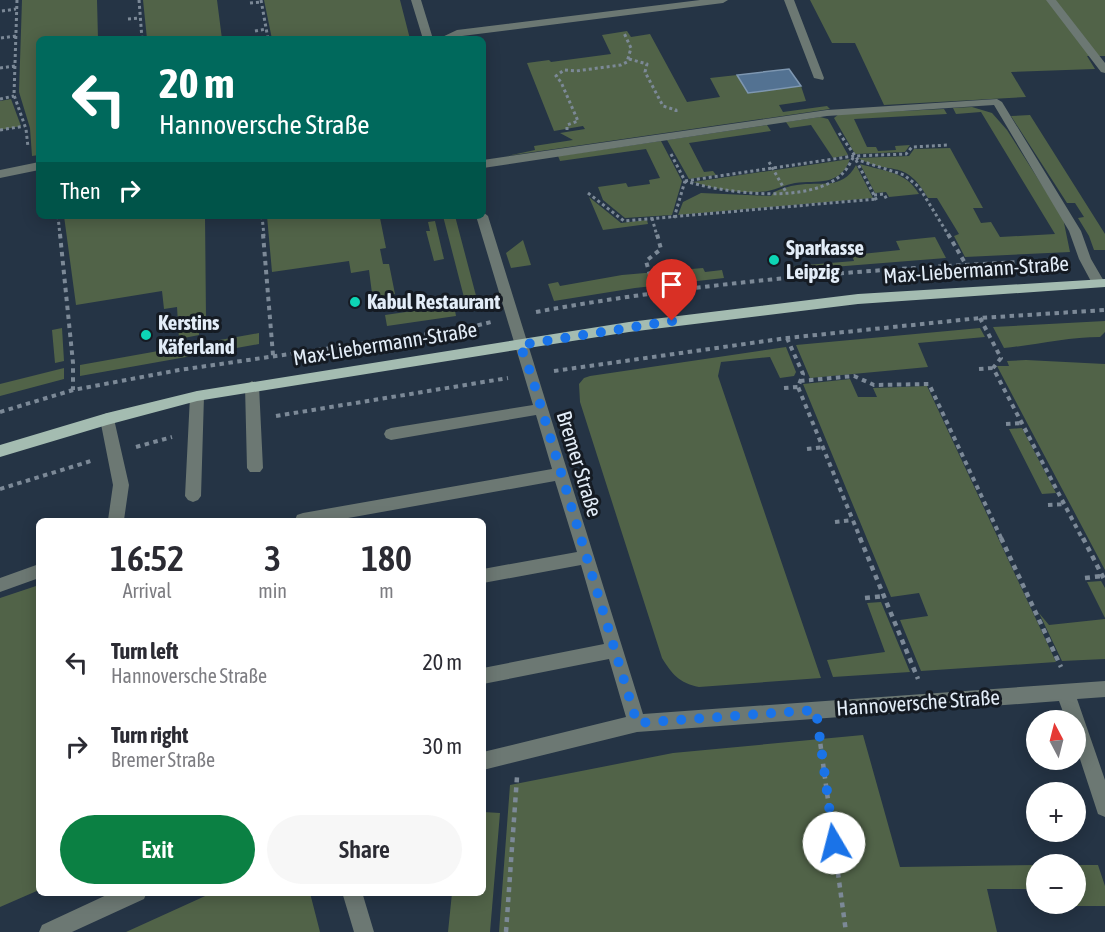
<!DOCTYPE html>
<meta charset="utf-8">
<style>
:root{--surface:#fff;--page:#f7f7f7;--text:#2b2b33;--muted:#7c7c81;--accent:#0b8043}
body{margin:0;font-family:"Asap Condensed",sans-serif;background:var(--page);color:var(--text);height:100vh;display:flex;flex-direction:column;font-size:22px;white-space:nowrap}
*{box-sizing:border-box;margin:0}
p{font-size:20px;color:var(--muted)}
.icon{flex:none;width:33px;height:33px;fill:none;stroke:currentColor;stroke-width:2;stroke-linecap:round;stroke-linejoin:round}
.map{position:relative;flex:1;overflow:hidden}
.sheet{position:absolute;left:36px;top:518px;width:450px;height:378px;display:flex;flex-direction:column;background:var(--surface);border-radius:9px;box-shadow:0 3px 15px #0003}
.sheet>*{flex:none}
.banner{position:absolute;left:36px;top:36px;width:450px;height:183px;border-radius:9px;box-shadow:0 3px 15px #0003;background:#00695c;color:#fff;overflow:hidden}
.needle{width:39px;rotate:353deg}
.fabs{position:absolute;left:1026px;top:710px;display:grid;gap:12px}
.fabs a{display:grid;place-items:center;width:60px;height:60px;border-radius:50%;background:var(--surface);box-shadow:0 3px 15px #0003;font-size:30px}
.pin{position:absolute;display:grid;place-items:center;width:51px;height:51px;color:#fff;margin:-62px -26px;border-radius:50% 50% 50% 0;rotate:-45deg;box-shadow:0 0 6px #0007}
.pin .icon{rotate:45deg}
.me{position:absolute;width:66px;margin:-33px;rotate:352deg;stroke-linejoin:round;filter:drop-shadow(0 0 4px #0008)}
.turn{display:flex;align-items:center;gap:21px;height:126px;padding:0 24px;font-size:27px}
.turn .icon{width:78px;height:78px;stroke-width:2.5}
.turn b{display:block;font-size:42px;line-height:51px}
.then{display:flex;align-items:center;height:57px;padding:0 24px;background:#0003;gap:12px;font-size:22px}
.eta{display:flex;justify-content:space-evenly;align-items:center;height:102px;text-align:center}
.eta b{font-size:36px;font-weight:600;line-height:42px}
.cta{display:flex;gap:12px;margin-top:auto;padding:12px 24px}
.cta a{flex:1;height:69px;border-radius:36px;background:var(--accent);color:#fff;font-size:24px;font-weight:600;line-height:69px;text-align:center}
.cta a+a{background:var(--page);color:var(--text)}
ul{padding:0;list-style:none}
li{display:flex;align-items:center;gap:18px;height:84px;padding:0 24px}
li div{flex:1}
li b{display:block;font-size:22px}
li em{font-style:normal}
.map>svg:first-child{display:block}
.green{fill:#516348}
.water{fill:#537292;stroke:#7e97b1;stroke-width:1.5}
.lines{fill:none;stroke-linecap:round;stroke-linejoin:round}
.path-far2{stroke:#7c8997;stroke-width:3;stroke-dasharray:3 3;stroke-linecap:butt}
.path-far1{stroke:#7c8997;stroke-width:4;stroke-dasharray:4.5 4.5;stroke-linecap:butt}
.path{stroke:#7c8997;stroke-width:4.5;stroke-dasharray:5 5;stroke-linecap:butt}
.minor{fill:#6c7873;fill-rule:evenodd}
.major{fill:#a4bcb1;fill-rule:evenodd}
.route{stroke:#1a73e8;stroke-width:10;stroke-dasharray:0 18}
.poi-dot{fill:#0dd5b5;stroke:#151b23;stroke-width:2}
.labels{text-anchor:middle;stroke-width:6;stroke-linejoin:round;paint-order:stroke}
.poi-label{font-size:21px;font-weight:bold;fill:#e3edf8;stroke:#151b23;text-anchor:start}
.street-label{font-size:21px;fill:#e3edf8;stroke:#151b23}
</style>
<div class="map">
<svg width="1105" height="932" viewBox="0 0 1105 932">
<rect width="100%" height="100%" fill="#253445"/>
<path class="green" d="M22 0H97L98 39H39V155L32 156 30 128 19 92Z
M143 0H217L222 39H147Z
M264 0H400L410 39H272Z
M810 0H1105V56H1087L1095 69 1011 72 1026 97 884 105 855 43H832Z
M627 31 631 37 650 34 687 102 720 97 710 78 737 75 748 93 801 86 806 101 779 105 783 112 827 106 830 109 507 156 535 150 534 146 573 140 560 133 585 129 583 126 554 131 527 63 549 60 551 62 611 54 602 35Z
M11 99 21 126 0 130V101Z
M972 107 992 113 1007 130 1063 218 1070 252 965 257 954 236 959 234 937 198H928C904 156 890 177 858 158L909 156 914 149 950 148 983 208H973L981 223 991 222 1000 237 1055 234 981 112 956 114 953 108Z
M944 109 947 114 854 119 867 147H876L878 151 896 150 895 146 910 145 905 152 855 154 834 118 839 114Z
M1030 115 1105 234V250H1094L1089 236 1078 218 1084 217 1075 203H1067L1011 116Z
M820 117 828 119 848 155 833 158 811 125 790 128 786 122Z
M767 125 771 131 689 143 704 172 713 171 716 175 689 179 667 140Z
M661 141 682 181 672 215 625 218 603 200 598 187 626 183 628 187 650 184 649 180 660 178 646 149 560 161 558 156Z
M850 159C840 187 817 180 795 183 785 185 777 189 768 191 743 195 716 189 693 182Z
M860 164C883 171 906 171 919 194L889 197 886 192 875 193Z
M856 165 873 198 678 215 683 202 701 193 771 196 774 192C781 189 789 186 797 185 820 181 842 191 856 165Z
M589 197 621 223 647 220 648 224 603 230Z
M64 216H205L206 318 198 320 199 335 179 339 177 307 164 309 162 291 76 305Z
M267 216H374L375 219 380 218 386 248 380 249 383 264H389L395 294 389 295 391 307 374 309 369 270 351 273 349 261 272 272Z
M443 216H455L479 307 467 309Z
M435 221 444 259 434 261 426 231H430L428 222Z
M935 237 946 258 770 272 795 270 794 266 854 261 852 255 900 250 896 241Z
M523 240 531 265 511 268 506 253Z
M703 268 705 272 722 270 724 278 635 288 554 301 548 284 558 282 560 286 622 275Z
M454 305 456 316 387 326 385 315Z
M1105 321V332L1100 337C1069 337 1035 345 1004 348L993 327Z
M62 328 64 361 55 363 52 330Z
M980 328 985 337 918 343 928 367 810 378 796 345Z
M259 333V344L80 376V365Z
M786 347 796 372 794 376 780 378 770 357 721 362 718 376 821 678 699 687C679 683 672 674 662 658L580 402 579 384 584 378 590 376Z
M1026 360 1105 364V570L997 366H1009L1007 361Z
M64 368V379L0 396V384Z
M850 379 858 397H877L873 388 927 386 1056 662 921 671 900 620 928 616 919 593 891 597 803 384Z
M1022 428 1056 493 1042 494 1009 429Z
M1101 581 1105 588V618L1087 582Z
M39 585V890L0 907V598Z
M881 602 910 672 833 677 827 660 885 652 867 603Z
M1039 613 1049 625 1105 619V659L1062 661Z
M863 735 900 867 1036 865V889H987L997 932H499L510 785 673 753Z
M483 812 500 813 490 932H448L452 893 483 892Z
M1076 865H1098L1105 886V906H1065L1064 903H1076Z
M214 892 310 893 320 932H126Z"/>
<path class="water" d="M789 69 801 86 748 93 737 75Z"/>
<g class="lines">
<path class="path-far2" d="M17 0 14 95 26 129 28 147
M139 0 142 39
M261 0 268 39
M250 3 261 2
M2 11 16 9
M128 19 140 18
M255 31 266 29
M1 38 16 36
M629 59 647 64 645 72 663 106 676 110V115
M0 68 15 66
M0 99 14 96
M0 130 25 126
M567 130V125L578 121 561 82 556 76 564 70 576 71 621 65 627 62 631 48 624 33
M839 133 858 160 904 175 919 187 949 236
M671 154 685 181C724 193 814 206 844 172 848 168 851 161 854 156
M856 160 877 201
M769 162 786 192
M685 181 854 156 906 154 912 147 948 145
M588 193 624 221 876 199
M874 195 884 194 887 200
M58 216 60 236
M262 216 264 236
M652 218 657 236
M674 218 685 181"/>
<path class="path-far1" d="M60 234 73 363V390
M263 234 273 355
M948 234 965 263
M655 293 646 261 661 249 657 234
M536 312C710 280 885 268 1062 260
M980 318 1001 358 993 368 1083 540
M787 338 803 374 798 387 861 540
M979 369 993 368
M554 371 787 338 980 318 1105 310
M800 381 854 376 874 385 929 384 1002 540
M784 388 798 387
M0 412 73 390 179 370 463 329 491 322
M276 416 508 378
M1006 424 1022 423
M136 447 172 437
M807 449 824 447
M0 489 91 461
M1048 505 1065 504
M835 522 853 520"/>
<path class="path" d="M860 538 918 679
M1001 538 1061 667
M1083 538 1105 581
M1085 578 1102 576
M865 598 884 596
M819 734 846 932
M506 932 517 777"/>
<path class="minor" d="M411 0H421L433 39H423Z
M700 0H728L723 3 438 39 457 30Z
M784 0H794L824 78 823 80 814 78Z
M1046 0H1056L1105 63V73L1101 72Z
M997 99 1002 102 1081 231 1091 259 1105 283 1104 287H1094L1079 259 1069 231 994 105 827 116 483 168V160L827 110Z
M39 162V170L0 178V170Z
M483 212 488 216 643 714 1105 681V697L1077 699 1105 780V817L1098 814 1076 747V720H1066L1059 701 637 732 483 770V752L626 717 609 659 483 684V668L604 644 581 565 483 583V569L577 552 555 481 337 520H295L297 515 303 513 552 469 536 415 391 440 386 438 384 434 386 430 391 428 533 405 476 216H483Z
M252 381 259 386 263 468 260 472H250L247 468 245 386Z
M197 391 204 396 201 496 198 500 193 502 188 500 185 496 190 396Z
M107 413 112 415 114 419 129 485 124 520H108L113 485 100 419 102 415Z
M39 564V578L0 592V578Z
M113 892H147L144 899 72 932H39L42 925Z
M342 892H362L374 932H354Z"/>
<path class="major" d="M1105 279V287L858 304 629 332 197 401 107 425 0 457V445L107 413 197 391 629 322 858 294Z"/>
</g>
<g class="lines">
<path class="route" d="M672 321 520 345 531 374 637 723 816 710 834 843"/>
</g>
<g class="poi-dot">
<circle cx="774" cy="260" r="6"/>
<circle cx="355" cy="302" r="6"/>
<circle cx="146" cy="335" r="6"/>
</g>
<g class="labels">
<g class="poi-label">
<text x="786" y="255">Sparkasse<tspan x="786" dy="24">Leipzig</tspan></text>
<text x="367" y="309">Kabul Restaurant</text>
<text x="158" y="330">Kerstins<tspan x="158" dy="24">Käferland</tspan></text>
</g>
<g class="street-label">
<text transform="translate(976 270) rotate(-4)" y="7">Max-Liebermann-Straße</text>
<text transform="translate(385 344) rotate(-9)" y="7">Max-Liebermann-Straße</text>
<text transform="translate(579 464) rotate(73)" y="7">Bremer Straße</text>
<text transform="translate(918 703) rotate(-4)" y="7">Hannoversche Straße</text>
</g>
</g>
</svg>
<div class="fabs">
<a><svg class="needle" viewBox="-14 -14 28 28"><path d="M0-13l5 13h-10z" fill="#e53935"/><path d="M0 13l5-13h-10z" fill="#7c7c81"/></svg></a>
<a>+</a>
<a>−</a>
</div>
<div class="pin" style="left:672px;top:321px;background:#d93025"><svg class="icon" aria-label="arrive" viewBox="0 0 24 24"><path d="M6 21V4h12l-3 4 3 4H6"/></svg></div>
<svg class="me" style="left:834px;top:843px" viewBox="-20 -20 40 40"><circle r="19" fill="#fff"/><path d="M0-13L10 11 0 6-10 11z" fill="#1a73e8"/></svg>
<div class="banner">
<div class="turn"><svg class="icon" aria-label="left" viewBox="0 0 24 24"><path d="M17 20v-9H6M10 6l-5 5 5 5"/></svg><div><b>20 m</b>Hannoversche Straße</div></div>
<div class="then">Then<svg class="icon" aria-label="right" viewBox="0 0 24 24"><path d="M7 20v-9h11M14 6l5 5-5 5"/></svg></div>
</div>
<section class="sheet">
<div class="eta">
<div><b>16:52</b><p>Arrival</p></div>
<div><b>3</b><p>min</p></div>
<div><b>180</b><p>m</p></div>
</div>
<ul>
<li><svg class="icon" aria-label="left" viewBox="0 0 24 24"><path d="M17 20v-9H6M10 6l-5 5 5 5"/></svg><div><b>Turn left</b><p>Hannoversche Straße</p></div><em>20 m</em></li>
<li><svg class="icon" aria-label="right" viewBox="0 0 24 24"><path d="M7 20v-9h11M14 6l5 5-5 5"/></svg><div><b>Turn right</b><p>Bremer Straße</p></div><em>30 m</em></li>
</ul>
<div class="cta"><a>Exit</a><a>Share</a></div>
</section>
</div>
